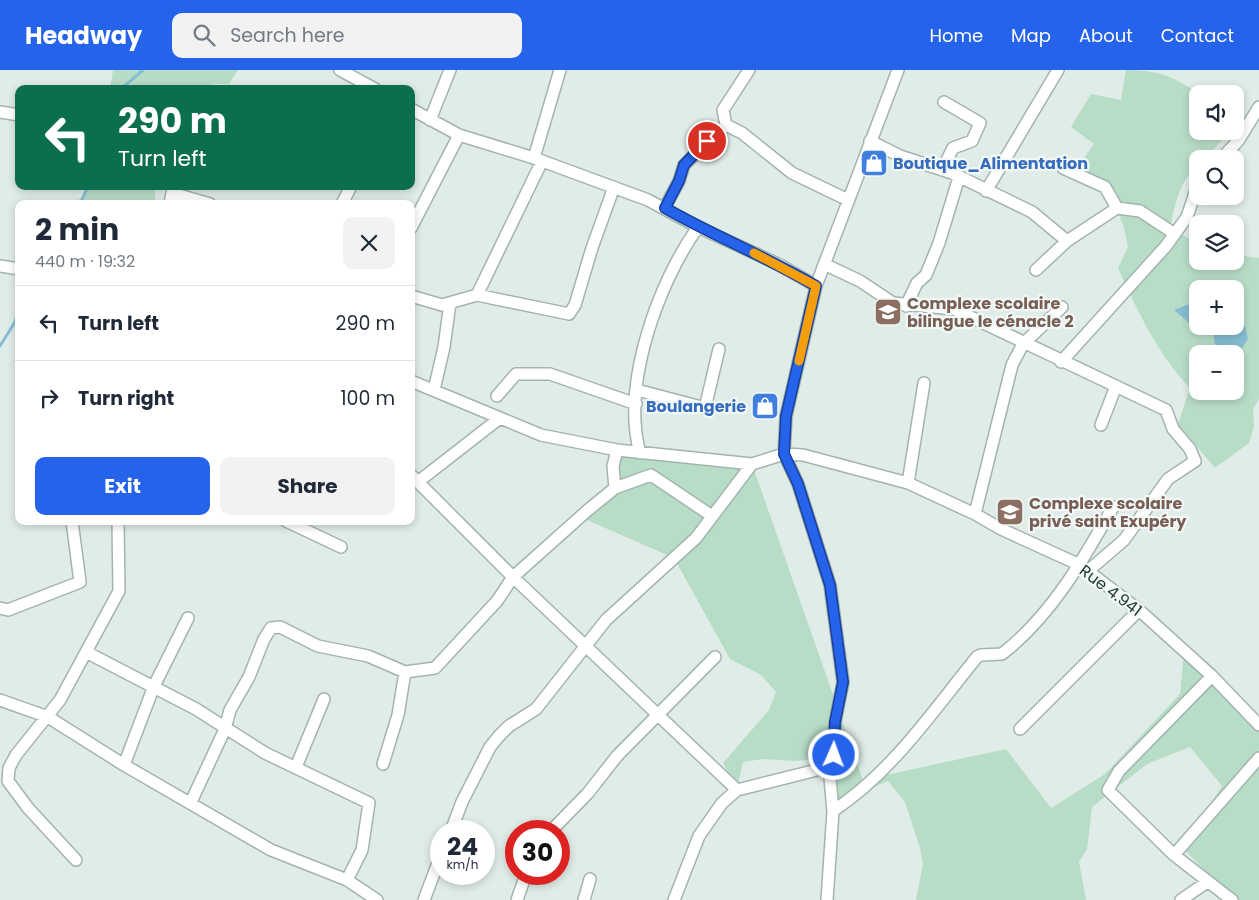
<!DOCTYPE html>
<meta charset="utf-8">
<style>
:root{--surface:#fff;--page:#f2f2f3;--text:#1f2937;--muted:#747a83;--line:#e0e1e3;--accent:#2563eb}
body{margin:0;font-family:Poppins,sans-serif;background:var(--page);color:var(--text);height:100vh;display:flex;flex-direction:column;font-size:19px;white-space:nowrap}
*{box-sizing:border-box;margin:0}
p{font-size:16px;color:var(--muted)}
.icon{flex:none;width:28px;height:28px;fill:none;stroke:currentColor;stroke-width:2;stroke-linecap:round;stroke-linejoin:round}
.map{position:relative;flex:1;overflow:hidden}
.sheet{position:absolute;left:15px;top:130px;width:400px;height:325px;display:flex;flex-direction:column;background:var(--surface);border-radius:10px;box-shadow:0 2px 8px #0003}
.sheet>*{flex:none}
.top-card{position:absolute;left:15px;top:15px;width:400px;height:105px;border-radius:10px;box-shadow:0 2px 8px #0003;background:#0b6e4f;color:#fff;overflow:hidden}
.controls{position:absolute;left:1189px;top:15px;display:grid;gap:10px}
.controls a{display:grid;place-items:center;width:55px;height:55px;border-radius:10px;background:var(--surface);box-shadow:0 2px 8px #0003;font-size:25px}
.speed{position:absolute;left:430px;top:750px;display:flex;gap:10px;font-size:25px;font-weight:700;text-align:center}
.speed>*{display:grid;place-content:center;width:65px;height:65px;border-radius:50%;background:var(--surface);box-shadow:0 2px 8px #0003;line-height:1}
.speed small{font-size:12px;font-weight:400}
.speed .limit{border:8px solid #d22;background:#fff;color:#111}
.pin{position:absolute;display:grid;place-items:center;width:42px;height:42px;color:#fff;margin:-21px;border:2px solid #fff;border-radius:50%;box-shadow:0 1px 5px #0007}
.me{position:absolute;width:55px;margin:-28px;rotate:2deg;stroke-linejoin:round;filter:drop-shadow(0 0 4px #0008)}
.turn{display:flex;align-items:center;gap:18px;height:105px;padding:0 20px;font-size:22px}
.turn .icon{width:65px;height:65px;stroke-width:2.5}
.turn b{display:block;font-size:35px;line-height:42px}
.round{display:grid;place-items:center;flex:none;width:52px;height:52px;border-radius:10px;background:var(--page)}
.summary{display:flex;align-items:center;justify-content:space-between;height:85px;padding:0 20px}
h1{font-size:30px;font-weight:700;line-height:38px}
.action{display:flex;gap:10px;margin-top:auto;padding:10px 20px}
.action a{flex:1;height:58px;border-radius:10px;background:var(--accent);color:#fff;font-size:20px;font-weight:700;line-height:58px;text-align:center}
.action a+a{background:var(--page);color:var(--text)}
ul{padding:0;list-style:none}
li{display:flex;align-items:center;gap:15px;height:75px;padding:0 20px;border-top:1px solid var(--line)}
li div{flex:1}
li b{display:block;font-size:19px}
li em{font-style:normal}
header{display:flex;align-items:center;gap:30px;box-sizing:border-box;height:70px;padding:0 25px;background:var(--accent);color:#fff}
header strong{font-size:24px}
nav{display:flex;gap:28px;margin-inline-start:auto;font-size:18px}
.search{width:350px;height:45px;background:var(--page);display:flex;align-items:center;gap:12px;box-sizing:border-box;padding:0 18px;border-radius:10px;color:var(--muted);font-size:19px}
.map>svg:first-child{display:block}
.green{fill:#b8ddc7;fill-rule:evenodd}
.water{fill:#86bdd2}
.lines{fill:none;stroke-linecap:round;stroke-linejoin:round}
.stream{stroke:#86bdd2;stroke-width:3}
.street-casing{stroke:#a3b4b0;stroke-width:14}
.street{stroke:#fff;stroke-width:11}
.route-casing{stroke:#184099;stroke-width:12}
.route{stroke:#2563eb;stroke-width:9}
.slow{stroke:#f59e0b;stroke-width:9}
.labels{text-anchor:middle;stroke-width:4.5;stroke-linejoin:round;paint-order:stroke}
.shop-label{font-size:16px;font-weight:bold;fill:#366cbe;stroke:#f1f8f5;text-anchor:start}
.education-label{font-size:16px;font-weight:bold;fill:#785e54;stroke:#f1f8f5;text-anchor:start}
.street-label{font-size:16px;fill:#203c38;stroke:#f1f8f5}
</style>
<header>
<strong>Headway</strong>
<div class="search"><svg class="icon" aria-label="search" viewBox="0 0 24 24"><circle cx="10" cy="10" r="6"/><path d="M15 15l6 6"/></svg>Search here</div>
<nav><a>Home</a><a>Map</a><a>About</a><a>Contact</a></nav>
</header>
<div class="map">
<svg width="1259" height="830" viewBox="0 0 1259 830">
<rect width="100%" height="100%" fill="#e0ece8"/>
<path class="green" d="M113 0H238L229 14H212L208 19H110Z
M1126 0C1158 0 1173 6 1199 24H1198V61H1226L1227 64 1206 89H1198L1197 96C1179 112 1175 135 1170 158L1197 173 1198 191H1235V185L1259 188V329L1253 339 1254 357 1249 373 1215 398 1178 354 1190 318C1158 285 1137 240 1118 198L1128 177 1124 158 1116 137 1107 124 1076 99 1094 74 1071 57 1091 24 1121 30ZM1198 219H1235V256H1198ZM1198 284H1235V321H1198Z
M88 116H155V131L162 134H72L84 126Z
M617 380 752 394 863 710 1006 679 1051 738 1105 704 1180 624 1184 582 1259 655V830H1233L1182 777 1222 716 1190 677 1147 694 1092 737 1087 779 1079 792 1086 830H916L923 794 920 778 905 732 888 711 829 736 830 688 794 691 763 689 743 692 737 720 723 693 769 640 776 622 761 605 730 589 674 488 580 447 615 418Z"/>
<path class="water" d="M1197 231 1198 256H1206L1202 264 1174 240Z
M1235 252 1245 256 1248 269C1240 282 1235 286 1219 283 1215 274 1210 264 1219 256H1235Z"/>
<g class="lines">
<path class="stream" d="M121 19 143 0
M80 134 88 116
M0 276 15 252 19 236"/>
<g class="street-casing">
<path id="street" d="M340 0 375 19
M411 39 459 65 534 88 648 130 698 157 780 195 816 216
M0 42 19 45
M430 50 450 0
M726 55 742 63 792 103 848 130
M726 55 723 40 749 0
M870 71 900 86 952 103 1032 142 1067 171
M534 88 560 0
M1221 89 1238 71 1259 37
M1063 98 1105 117 1117 138
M942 100 953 78 972 71 980 53 944 32
M986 121 1058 0
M170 134 172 123 210 134
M342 134 351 116
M665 137 679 111 684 95 726 55
M411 158 459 65
M824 194 860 211 893 233 954 239 1166 340 1173 359 1190 379 1195 391 1168 409 1124 470 1088 501
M0 196 19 199
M1036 200 1067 171 1117 138 1140 141 1175 164
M477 225 542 91
M411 226 442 235 477 225 569 244 575 235 592 178 614 117
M906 236 917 213 926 205 939 173 959 107
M1061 292 1166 176 1187 147 1198 114
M411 311 541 365 617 380
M434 320 444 277 450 233
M637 320 705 338 719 279
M497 326 516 304H550L636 334
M1101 355 1116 316
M640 383C621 315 658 213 698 157
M411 405 513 507 737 720
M419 411 500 348
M908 413 924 313
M615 418 651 405 712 446
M975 444 1012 295 1023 274 1062 237
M286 451 341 477
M0 538 8 540 80 512 72 451
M86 582 196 639 265 683 369 733 362 780 347 810
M1212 606 1119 701 1108 720 1174 785 1232 830
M0 630 48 647 124 695 271 780 347 810 377 830
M1020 659 1139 540
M383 694 398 645 405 602 435 598 497 531 513 507 588 440 615 418 613 396 617 380 752 394 784 384 803 385 908 413 975 444 1001 459 1080 495 1139 540 1212 606 1259 655
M124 695 154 616 188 548
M296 697 324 629
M191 732 225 659 230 640 249 607 264 569 271 558 280 557 318 576 368 586 405 602
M833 741C893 701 932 642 977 587L981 585 1002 584C1051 546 1083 490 1113 437
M451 761 462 732 490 677 499 666 509 656 536 639 606 550 696 468 752 394
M551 761 588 723 617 686 715 587
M1174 785 1259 688
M76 790 28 738 8 711 9 698 16 685 60 630 119 521 118 451
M424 830 441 785
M517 830 526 804
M584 830 590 809
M674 830 699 766 722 733 737 720 829 697
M827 830 833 741 829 697 834 685 835 652 843 612 830 515 798 414 784 384 786 346 816 216 898 0
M1181 830 1207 812"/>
</g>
<use href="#street" class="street"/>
</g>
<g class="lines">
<g class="route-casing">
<path id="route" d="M707 71 684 95 679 111 665 138C714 166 767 187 816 216L786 346 784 384 798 414 830 515 843 612 835 652 834 685"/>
</g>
<use href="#route" class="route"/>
<path class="slow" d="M754 183 816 216 799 291"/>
</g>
<defs>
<g id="shop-square" transform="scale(1.4375)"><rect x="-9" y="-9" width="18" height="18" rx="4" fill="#3f7fe0" stroke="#f1f8f5"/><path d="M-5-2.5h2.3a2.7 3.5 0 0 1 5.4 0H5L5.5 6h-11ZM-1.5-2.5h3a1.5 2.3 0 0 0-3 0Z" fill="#fff"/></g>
<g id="school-square" transform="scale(1.4375)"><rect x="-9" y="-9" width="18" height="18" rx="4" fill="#8d6e63" stroke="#f1f8f5"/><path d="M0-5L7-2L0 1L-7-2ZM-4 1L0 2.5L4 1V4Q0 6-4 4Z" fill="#fff"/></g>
</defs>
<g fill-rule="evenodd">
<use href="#shop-square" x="874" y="93"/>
<use href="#school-square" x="888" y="242"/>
<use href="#shop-square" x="765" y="336"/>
<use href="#school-square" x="1010" y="442"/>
</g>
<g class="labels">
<g class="shop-label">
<text x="893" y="99">Boutique_Alimentation</text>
<text x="746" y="342" text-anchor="end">Boulangerie</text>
</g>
<g class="education-label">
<text x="907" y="239">Complexe scolaire<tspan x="907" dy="18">bilingue le cénacle 2</tspan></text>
<text x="1029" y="439">Complexe scolaire<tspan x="1029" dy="18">privé saint Exupéry</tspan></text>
</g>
<g class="street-label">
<text transform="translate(1111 520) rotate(37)" y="6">Rue 4.941</text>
</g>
</g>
</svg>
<div class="controls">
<a><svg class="icon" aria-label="sound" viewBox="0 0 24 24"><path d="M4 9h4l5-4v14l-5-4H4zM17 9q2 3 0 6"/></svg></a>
<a><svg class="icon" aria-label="search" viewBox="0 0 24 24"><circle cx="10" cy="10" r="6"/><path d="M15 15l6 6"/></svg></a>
<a><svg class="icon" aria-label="layers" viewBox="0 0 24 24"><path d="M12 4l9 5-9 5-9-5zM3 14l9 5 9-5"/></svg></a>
<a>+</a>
<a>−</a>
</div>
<div class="speed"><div>24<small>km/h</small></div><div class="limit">30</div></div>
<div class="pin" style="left:707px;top:71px;background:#d93025"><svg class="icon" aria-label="arrive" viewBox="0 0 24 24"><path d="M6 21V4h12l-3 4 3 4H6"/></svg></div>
<svg class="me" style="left:834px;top:685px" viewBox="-20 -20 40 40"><circle r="17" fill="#2563eb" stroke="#fff" stroke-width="3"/><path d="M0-11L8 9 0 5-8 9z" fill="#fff"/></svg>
<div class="top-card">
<div class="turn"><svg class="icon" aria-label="left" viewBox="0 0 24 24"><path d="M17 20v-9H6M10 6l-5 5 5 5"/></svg><div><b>290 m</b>Turn left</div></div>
</div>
<section class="sheet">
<div class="summary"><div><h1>2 min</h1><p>440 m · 19:32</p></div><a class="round"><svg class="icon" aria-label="close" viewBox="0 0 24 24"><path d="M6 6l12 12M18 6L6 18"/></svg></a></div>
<ul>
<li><svg class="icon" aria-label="left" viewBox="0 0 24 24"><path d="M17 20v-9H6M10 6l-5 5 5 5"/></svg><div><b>Turn left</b></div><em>290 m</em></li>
<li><svg class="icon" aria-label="right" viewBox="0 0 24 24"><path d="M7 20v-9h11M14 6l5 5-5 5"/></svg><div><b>Turn right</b></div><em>100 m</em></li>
</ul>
<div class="action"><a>Exit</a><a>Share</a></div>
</section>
</div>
